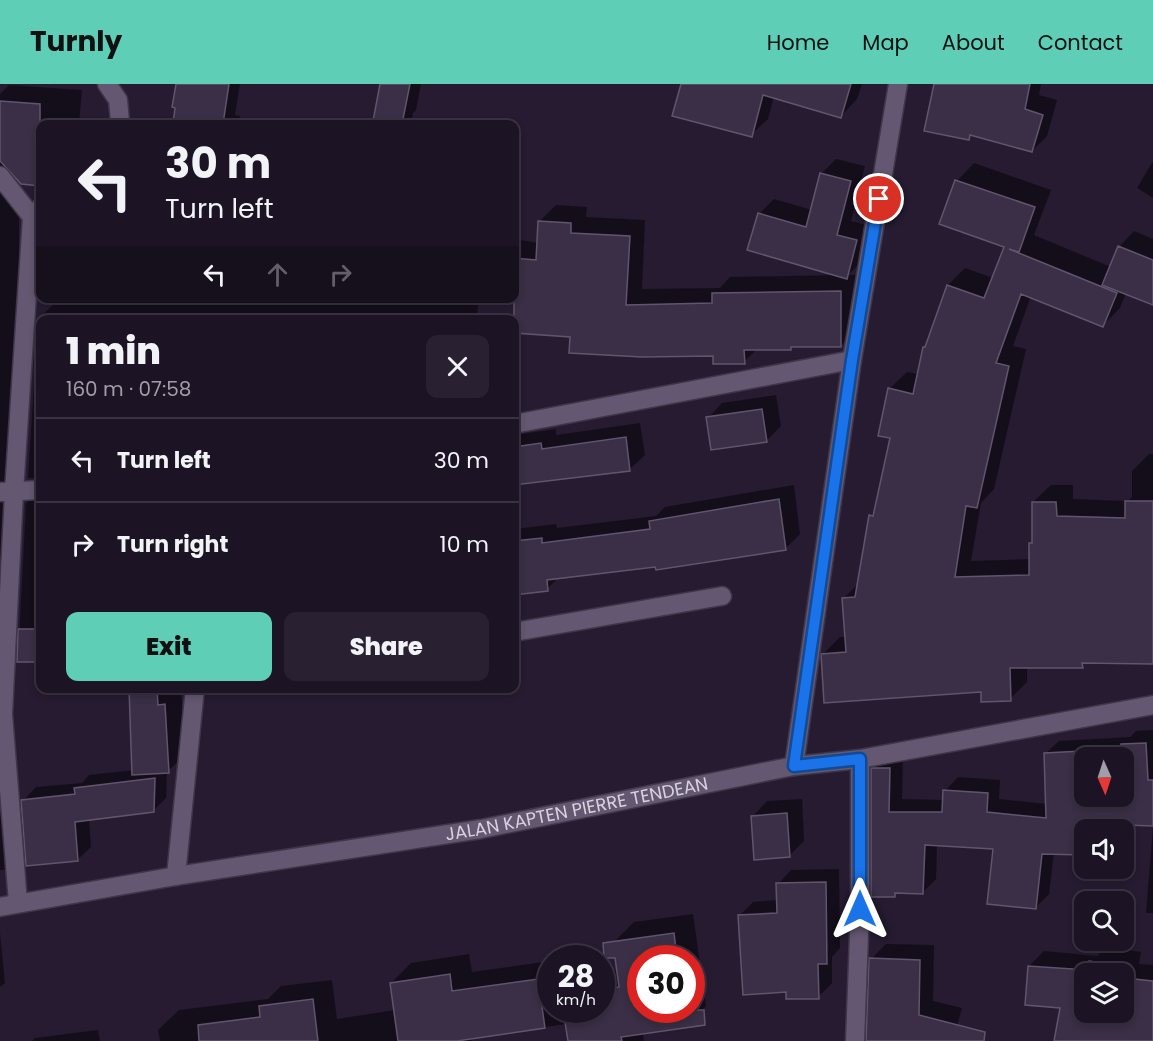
<!DOCTYPE html>
<meta charset="utf-8">
<style>
:root{--surface:#1c1425;--page:#292132;--text:#f1f3f6;--muted:#a09ea7;--line:#3a3342;--accent:#5eceb7}
body{margin:0;font-family:Poppins,sans-serif;background:var(--page);color:var(--text);height:100vh;display:flex;flex-direction:column;font-size:22px;white-space:nowrap}
*{box-sizing:border-box;margin:0}
p{font-size:20px;color:var(--muted)}
.icon{flex:none;width:33px;height:33px;fill:none;stroke:currentColor;stroke-width:2;stroke-linecap:round;stroke-linejoin:round}
.map{position:relative;flex:1;overflow:hidden}
.drawer{position:absolute;left:36px;top:231px;width:483px;height:378px;display:flex;flex-direction:column;background:var(--surface);border-radius:12px;box-shadow:0 3px 9px #0003,0 0 0 2px var(--line)}
.drawer>*{flex:none}
.hud{position:absolute;left:36px;top:36px;width:483px;height:183px;border-radius:12px;box-shadow:0 3px 9px #0003,0 0 0 2px var(--line);background:#1c1425;color:var(--text);overflow:hidden}
.needle{width:39px;rotate:177deg}
.buttons{position:absolute;left:1074px;top:663px;display:grid;gap:12px}
.buttons a{display:grid;place-items:center;width:60px;height:60px;border-radius:12px;background:var(--surface);box-shadow:0 3px 9px #0003,0 0 0 2px var(--line);font-size:30px}
.speed{position:absolute;left:537px;top:861px;display:flex;gap:12px;font-size:30px;font-weight:700;text-align:center}
.speed>*{display:grid;place-content:center;width:78px;height:78px;border-radius:50%;background:var(--surface);box-shadow:0 3px 9px #0003,0 0 0 2px var(--line);line-height:1}
.speed small{font-size:15px;font-weight:400}
.speed .limit{border:9px solid #d22;background:#fff;color:#111}
.pin{position:absolute;display:grid;place-items:center;width:51px;height:51px;color:#fff;margin:-26px;border:3px solid #fff;border-radius:50%;box-shadow:0 2px 6px #0007}
.me{position:absolute;width:66px;margin:-33px;rotate:0deg;stroke-linejoin:round;filter:drop-shadow(0 0 4px #0008)}
.turn{display:flex;align-items:center;gap:21px;height:126px;padding:0 30px;font-size:27px}
.turn .icon{width:78px;height:78px;stroke-width:2.5}
.turn b{display:block;font-size:42px;line-height:51px}
.lanes{display:flex;align-items:center;height:57px;padding:0 30px;background:#0003;justify-content:center;gap:30px;direction:ltr}
.lanes .off{opacity:.35}
.round{display:grid;place-items:center;flex:none;width:63px;height:63px;border-radius:12px;background:var(--page)}
.summary{display:flex;align-items:center;justify-content:space-between;height:102px;padding:0 30px}
h1{font-size:36px;font-weight:800;line-height:45px}
.button{display:flex;gap:12px;margin-top:auto;padding:12px 30px}
.button a{flex:1;height:69px;border-radius:12px;background:var(--accent);color:#111;font-size:24px;font-weight:800;line-height:69px;text-align:center}
.button a+a{background:var(--page);color:var(--text)}
ul{padding:0;list-style:none}
li{display:flex;align-items:center;gap:18px;height:84px;padding:0 30px;border-top:2px solid var(--line)}
li div{flex:1}
li b{display:block;font-size:22px}
li em{font-style:normal}
header{display:flex;align-items:center;gap:36px;box-sizing:border-box;height:84px;padding:0 30px;background:var(--accent);color:#111}
header strong{font-size:28px}
nav{display:flex;gap:33px;margin-inline-start:auto;font-size:21px}
.map>svg:first-child{display:block}
.shadow{fill:#0007;fill-rule:evenodd}
.building{fill:#3a2f46;stroke:#61556e;stroke-width:1.5;fill-rule:evenodd}
.lines{fill:none;stroke-linecap:round;stroke-linejoin:round}
.minor-casing{stroke:#3f3648;stroke-width:21}
.tertiary-casing{stroke:#3f3648;stroke-width:21}
.secondary-casing{stroke:#3f3648;stroke-width:21}
.minor{stroke:#635771;stroke-width:18}
.tertiary{stroke:#635771;stroke-width:18}
.secondary{stroke:#635771;stroke-width:18}
.route-casing{stroke:#114b97;stroke-width:15}
.route{stroke:#1a73e8;stroke-width:10}
.labels{text-anchor:middle;stroke-width:4.5;stroke-linejoin:round;paint-order:stroke}
.street-label{font-size:18px;fill:#d8d1e0;stroke:#261b31}
</style>
<header>
<strong>Turnly</strong>
<nav><a>Home</a><a>Map</a><a>About</a><a>Contact</a></nav>
</header>
<div class="map">
<svg width="1153" height="957" viewBox="0 0 1153 957">
<rect width="100%" height="100%" fill="#261b31"/>
<path class="shadow" d="M177 0H240L235 31 240 32 239 40H175Z
M382 0H421L416 26 413 29 411 40H374Z
M682 0H862L857 15 841 32 774 12 768 35 751 51Z
M936 0H1041L1039 11 1057 16 1047 52 1032 67 973 50 969 54Z
M9 1 82 6 79 40H40V101L21 99 19 96V379L5 393 0 570V10Z
M836 75 865 82 851 137 871 142 861 178 848 191H857V245L841 262 794 261 791 264H758L744 278 714 270 571 251 516 248 514 260V155L539 159 540 137 556 121 587 123 586 133 645 136 642 205 720 204 730 193 837 191 759 130 774 115 812 126 821 90Z
M1153 77V114L1137 104Z
M974 79 1051 106 1034 151 1111 183 1120 162 1134 147 1153 155V220L1126 209 1120 224 1103 241 1031 212 1013 262 1026 265 994 405 981 419 971 477 1030 475V460L1033 457V418L1051 401H1073V415L1128 417 1132 413V387L1149 370H1153V578H1086L1082 582H1027V598L1010 615 982 606 823 570 840 553H846L844 514 859 499 870 432 876 426 892 353 889 305 907 288 918 290 924 264 927 261 948 201 965 184 993 194 1006 162 941 139 957 97Z
M60 214H479L477 232 510 236H256V234L207 232V236H40V394H28L38 235 55 219H60Z
M776 311 781 342 766 357 708 334 722 319Z
M640 339 645 371 630 385 514 400V351L556 345V351Z
M794 401 800 450 785 465 559 493 547 505 514 509V445L556 440 557 444 656 432 665 423Z
M40 404V576H18L26 419Z
M97 604H181L185 671 167 688 166 714 153 727 89 735 91 763 77 776 23 717 36 703 82 699 89 691 134 686 131 606 97 607Z
M0 629 20 770 4 786H0Z
M1153 646V741L1113 739 1112 746H1084V770L1054 769 1049 810 1035 824 995 763 937 760 936 795 922 809 898 808 895 811 873 685 886 671H903L902 715 944 716 945 707 958 693 1000 696 999 715 1047 720 1045 670 1059 657 1130 653 1136 647ZM1084 674H1124V712H1084Z
M802 715 804 757 789 772 753 732 767 717Z
M1153 743V829H1146Z
M839 785 840 864 832 873V899L818 913 787 907 739 832 753 818 778 816V800L791 786Z
M693 830 706 922 686 942 643 948 644 957H569L567 940 475 953 471 957H160L158 946 179 926 268 915 281 902 332 896 337 935 395 926 391 899 411 879 469 870 472 888 550 877V926H602V889L618 887 614 858 634 838ZM640 874H692V926H640Z
M0 849 5 899 0 903Z
M886 860 934 861 933 917 962 924 953 957H867L871 875Z
M1106 863 1141 868 1139 880 1153 881V927L1122 957H1056L1062 922 1029 882 1044 867 1097 872ZM1084 890H1124V928H1084Z
M98 946 100 957H32L35 954Z"/>
<path class="building" d="M176 0H229L223 40H173L175 24 172 23Z
M380 0H410L402 40 373 37Z
M681 0H851L841 34 763 11 752 53 672 32Z
M934 0H1030L1025 25 1043 31 1032 68 970 51 969 56 924 47Z
M0 17 40 20V102L21 100 0 77Z
M820 89 851 97 837 151 857 156 847 195 747 166 758 129 806 143Z
M955 96 1035 123 1019 168 1009 165 1117 209 1103 243 1021 210 996 279 1009 282 977 424 966 422 955 493 1029 491V459H1032V418H1056L1057 432 1125 434V417H1153V580L1082 579 1083 584H1010L1011 617 981 618V608L824 619 821 570 846 568 842 514 855 513 869 431 873 432 890 354 878 352 888 304 913 310 923 263H925L947 201 984 214 1004 163 939 140Z
M538 137 571 139V149L630 152 626 221 712 219V209L841 207V263H791V266H744L745 280H713V272L642 273 569 269 570 253 514 249V174L536 176Z
M1118 162 1153 176V221L1102 201Z
M762 325 767 358 711 366 706 333Z
M626 353 630 387 514 401V363L541 359 542 365Z
M779 415 786 466 656 486 655 483 547 496 548 507 514 511V457L542 454V459L650 445 649 437Z
M18 545H40V578H17Z
M129 604H157L158 621 165 620 169 689 132 691Z
M1146 659 1148 696H1153V742L1100 740V746H1084V771L1042 770 1036 825 987 820 993 765 925 761 923 810 895 809V813H871V684H890L889 728H942L943 706 988 709 987 728 1046 734 1044 669 1121 665V660ZM1084 674H1124V712H1084Z
M155 694 154 728 75 738 78 777 26 782 21 716 75 710 74 704Z
M787 729 790 773 754 776 751 732Z
M826 798 827 880H818L819 915H786V908L743 911 738 831 777 829 776 799Z
M674 849 677 874H640V926H704L705 941 621 953 622 957H568L563 926H602V906L619 903 615 874H604L603 859Z
M869 874 920 876 919 931 985 948 984 957H866Z
M1089 877 1127 883 1125 894 1153 897V957H1054L1060 924 1025 921 1028 882 1088 886ZM1084 890H1124V928H1084Z
M450 890 452 907 538 895 545 944 457 957H398L390 899Z
M313 915 318 957H199L198 941 260 933 259 922Z"/>
<g class="lines">
<g class="minor-casing">
<path id="minor" d="M107 0 118 16 120 38 118 40
M0 92 32 133
M514 340 852 276
M0 408 40 406
M514 548 722 512
M176 792 195 604
M18 819 3 630 14 408 32 133 40 124
M855 957 860 825V675"/>
</g>
<g class="tertiary-casing">
<path id="tertiary" d="M794 682 852 276 898 0"/>
</g>
<g class="secondary-casing">
<g id="secondary">
<path id="s1" d="M0 823 176 792 481 745 794 682 860 675 1153 621"/>
</g>
</g>
<use href="#minor" class="minor"/>
<use href="#tertiary" class="tertiary"/>
<use href="#secondary" class="secondary"/>
</g>
<g class="lines">
<g class="route-casing">
<path id="route" d="M860 825V675L794 682 852 276 879 115"/>
</g>
<use href="#route" class="route"/>
</g>
<g class="labels">
<g class="street-label">
<text dy="6" stroke="none"><textPath href="#s1" startOffset="585">JALAN KAPTEN PIERRE TENDEAN</textPath></text>
</g>
</g>
</svg>
<div class="buttons">
<a><svg class="needle" viewBox="-14 -14 28 28"><path d="M0-13l5 13h-10z" fill="#e53935"/><path d="M0 13l5-13h-10z" fill="#a09ea7"/></svg></a>
<a><svg class="icon" aria-label="sound" viewBox="0 0 24 24"><path d="M4 9h4l5-4v14l-5-4H4zM17 9q2 3 0 6"/></svg></a>
<a><svg class="icon" aria-label="search" viewBox="0 0 24 24"><circle cx="10" cy="10" r="6"/><path d="M15 15l6 6"/></svg></a>
<a><svg class="icon" aria-label="layers" viewBox="0 0 24 24"><path d="M12 4l9 5-9 5-9-5zM3 14l9 5 9-5"/></svg></a>
</div>
<div class="speed"><div>28<small>km/h</small></div><div class="limit">30</div></div>
<div class="pin" style="left:879px;top:115px;background:#d93025"><svg class="icon" aria-label="arrive" viewBox="0 0 24 24"><path d="M6 21V4h12l-3 4 3 4H6"/></svg></div>
<svg class="me" style="left:860px;top:825px" viewBox="-20 -20 40 40"><path d="M0-17L14 15 0 8-14 15z" fill="#1a73e8" stroke="#fff" stroke-width="4"/></svg>
<div class="hud">
<div class="turn"><svg class="icon" aria-label="left" viewBox="0 0 24 24"><path d="M17 20v-9H6M10 6l-5 5 5 5"/></svg><div><b>30 m</b>Turn left</div></div>
<div class="lanes"><svg class="icon" aria-label="left" viewBox="0 0 24 24"><path d="M17 20v-9H6M10 6l-5 5 5 5"/></svg><svg class="icon off" aria-label="ahead" viewBox="0 0 24 24"><path d="M12 20V5M6 11l6-6 6 6"/></svg><svg class="icon off" aria-label="right" viewBox="0 0 24 24"><path d="M7 20v-9h11M14 6l5 5-5 5"/></svg></div>
</div>
<section class="drawer">
<div class="summary"><div><h1>1 min</h1><p>160 m · 07:58</p></div><a class="round"><svg class="icon" aria-label="close" viewBox="0 0 24 24"><path d="M6 6l12 12M18 6L6 18"/></svg></a></div>
<ul>
<li><svg class="icon" aria-label="left" viewBox="0 0 24 24"><path d="M17 20v-9H6M10 6l-5 5 5 5"/></svg><div><b>Turn left</b></div><em>30 m</em></li>
<li><svg class="icon" aria-label="right" viewBox="0 0 24 24"><path d="M7 20v-9h11M14 6l5 5-5 5"/></svg><div><b>Turn right</b></div><em>10 m</em></li>
</ul>
<div class="button"><a>Exit</a><a>Share</a></div>
</section>
</div>
